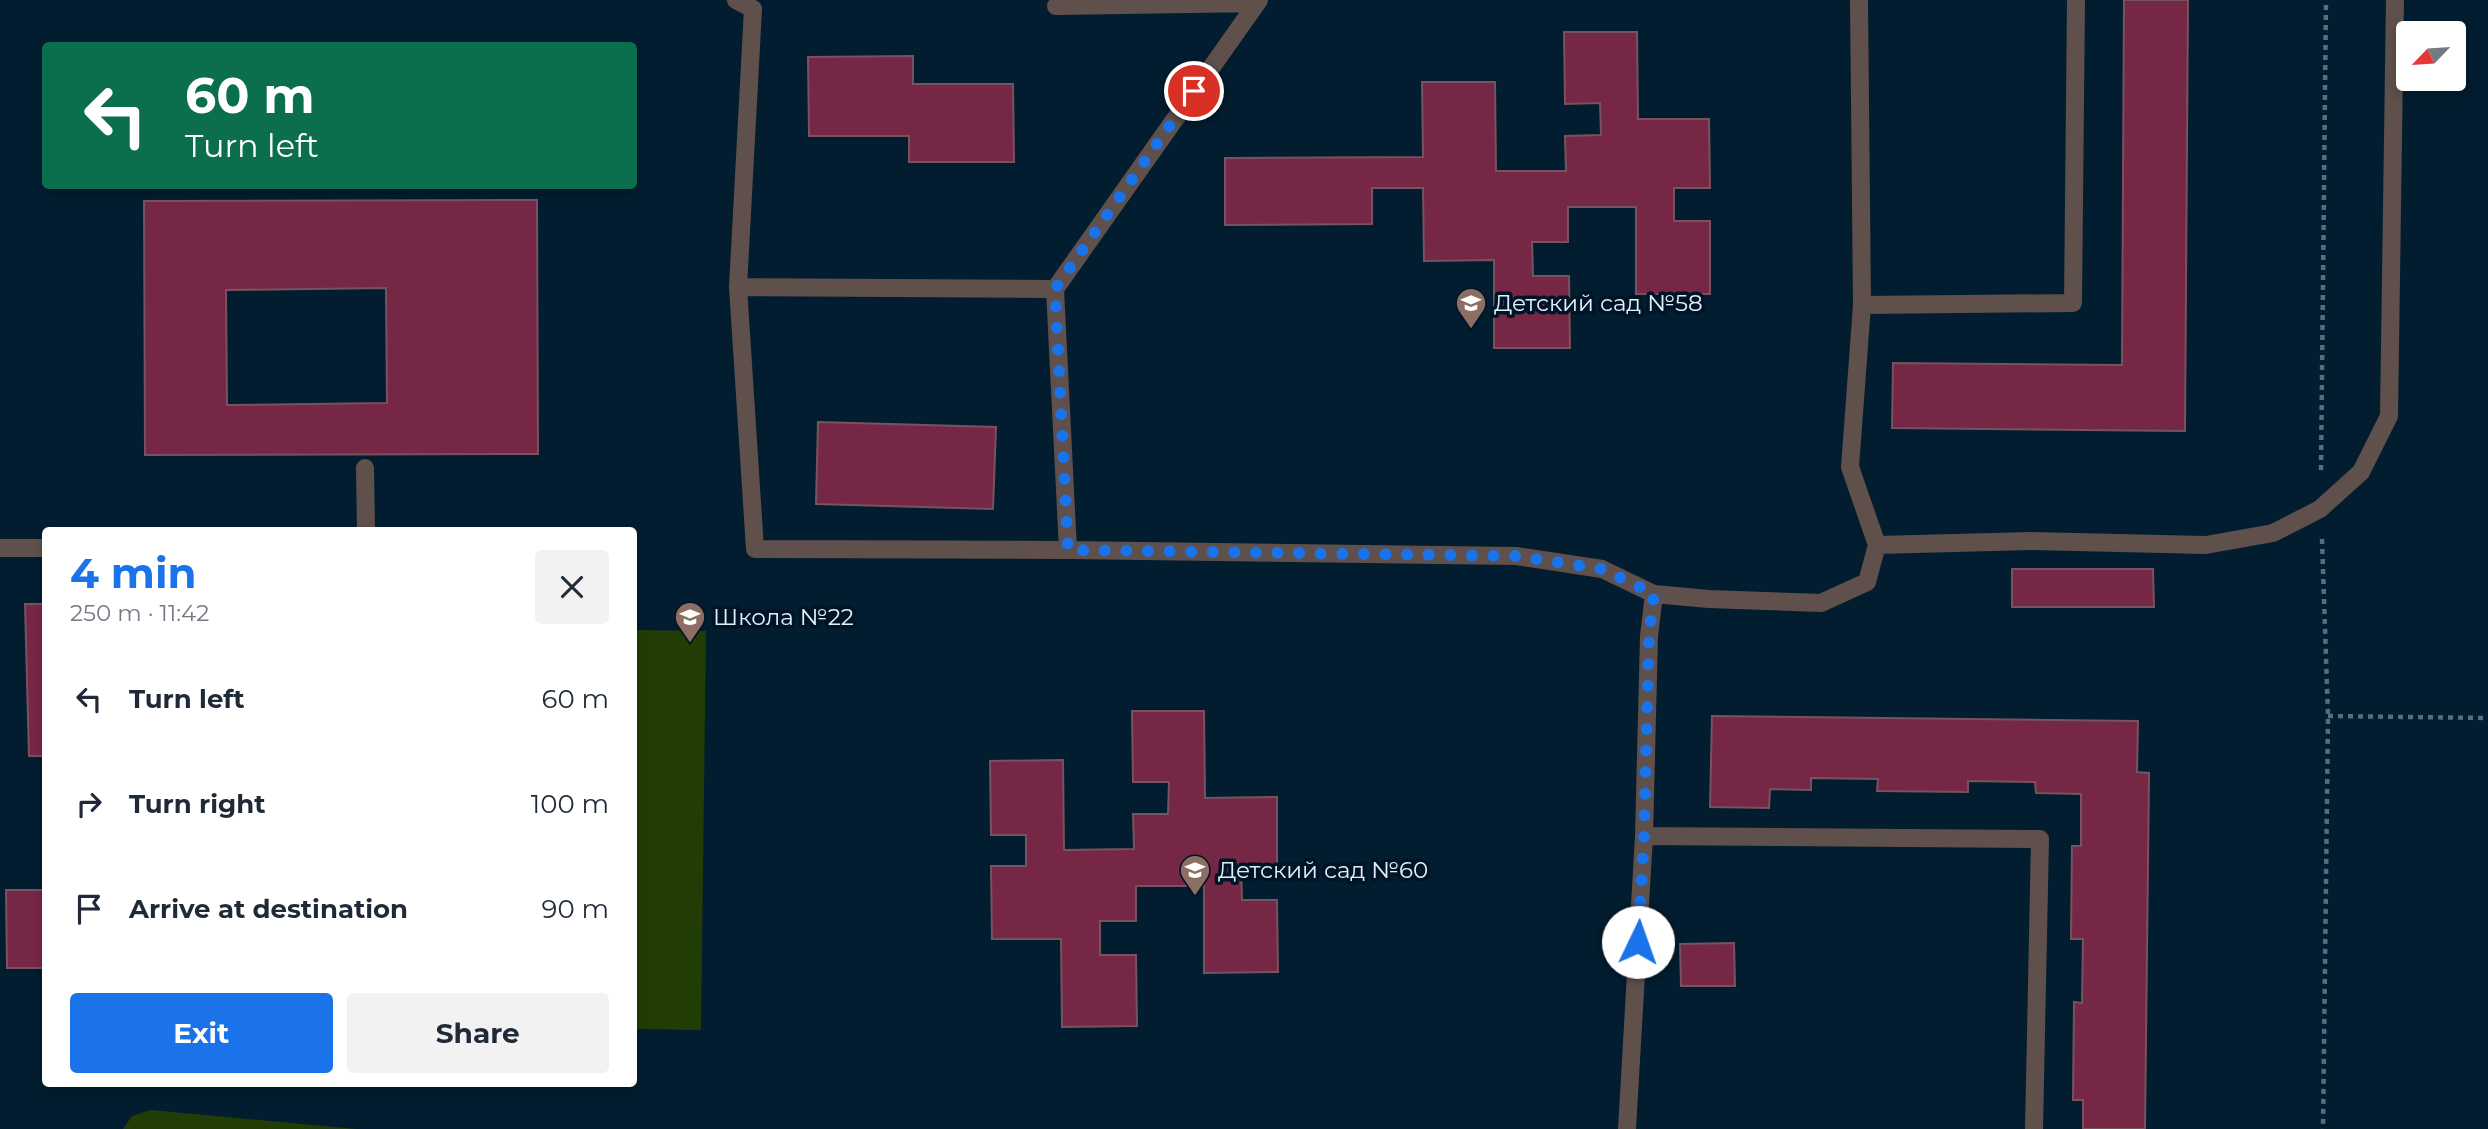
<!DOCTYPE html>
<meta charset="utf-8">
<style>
:root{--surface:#fff;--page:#f2f2f3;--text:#1f2937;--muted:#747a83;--accent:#1a73e8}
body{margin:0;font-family:Montserrat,sans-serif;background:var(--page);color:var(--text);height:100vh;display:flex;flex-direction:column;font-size:26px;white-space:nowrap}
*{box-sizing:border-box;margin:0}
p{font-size:23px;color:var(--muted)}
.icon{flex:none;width:38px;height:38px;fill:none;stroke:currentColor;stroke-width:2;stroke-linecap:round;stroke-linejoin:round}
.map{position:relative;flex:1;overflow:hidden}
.panel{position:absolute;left:42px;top:527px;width:595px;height:560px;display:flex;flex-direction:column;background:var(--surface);border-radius:7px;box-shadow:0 4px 10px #0003}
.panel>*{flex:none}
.top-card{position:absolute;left:42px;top:42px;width:595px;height:147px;border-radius:7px;box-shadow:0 4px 10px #0003;background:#0b6e4f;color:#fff;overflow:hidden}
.needle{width:46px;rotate:245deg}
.tools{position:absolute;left:2396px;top:21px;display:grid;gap:14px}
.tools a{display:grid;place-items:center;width:70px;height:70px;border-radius:7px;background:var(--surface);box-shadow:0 4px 10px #0003;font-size:35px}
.pin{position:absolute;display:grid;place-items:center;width:60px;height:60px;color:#fff;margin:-30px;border:4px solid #fff;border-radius:50%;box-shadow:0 2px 7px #0007}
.me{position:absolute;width:77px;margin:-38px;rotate:3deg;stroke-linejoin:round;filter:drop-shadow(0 0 5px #0008)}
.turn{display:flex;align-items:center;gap:24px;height:147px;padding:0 28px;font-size:32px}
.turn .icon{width:91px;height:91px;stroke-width:2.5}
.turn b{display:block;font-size:49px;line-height:60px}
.round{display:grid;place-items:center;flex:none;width:74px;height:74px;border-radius:7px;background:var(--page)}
.summary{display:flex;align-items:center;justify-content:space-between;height:119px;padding:0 28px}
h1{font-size:42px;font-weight:700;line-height:52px;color:var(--accent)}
.button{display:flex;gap:14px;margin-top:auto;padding:14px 28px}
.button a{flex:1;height:80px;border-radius:7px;background:var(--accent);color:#fff;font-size:28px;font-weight:700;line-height:80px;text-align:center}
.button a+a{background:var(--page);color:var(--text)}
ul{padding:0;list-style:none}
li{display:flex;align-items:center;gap:21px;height:105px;padding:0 28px}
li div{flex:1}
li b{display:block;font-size:26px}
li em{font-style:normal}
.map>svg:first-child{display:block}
.green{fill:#213d05}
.building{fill:#762746;stroke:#76535e;stroke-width:2;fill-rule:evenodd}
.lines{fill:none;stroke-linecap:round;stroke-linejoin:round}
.path{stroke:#566d7d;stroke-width:4.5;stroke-dasharray:5 5;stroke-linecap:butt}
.lane{stroke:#5f504c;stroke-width:18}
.route{stroke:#1a73e8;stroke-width:12;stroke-dasharray:0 21.6}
.labels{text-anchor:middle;stroke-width:7;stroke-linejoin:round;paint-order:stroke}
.poi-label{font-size:23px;fill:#dfeffc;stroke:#001425;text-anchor:start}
</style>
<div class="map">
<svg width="2488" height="1129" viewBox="0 0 2488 1129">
<rect width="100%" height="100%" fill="#021d2f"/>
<path class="green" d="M634 630 706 631 701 1030 634 1029Z
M151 1110 356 1129H123L132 1116Z"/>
<path class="building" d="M2124 0H2188L2185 431 1892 428 1893 363 2122 365Z
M1564 32H1637L1638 119H1709L1710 188H1674V221H1710V294H1636V207H1568V242H1532L1533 276H1569L1570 348H1494V260L1424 261 1423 188H1372V224L1225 225V158L1423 157 1422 82H1495L1496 171H1566L1565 136 1601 135 1600 103 1565 104Z
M913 56V84H1013L1014 162H909V136H809L808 57Z
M537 200 538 454 145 455 144 201ZM386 288 387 403 227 405 226 290Z
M818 422 996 427 993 509 816 504Z
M2012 569H2153L2154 607H2012Z
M25 604H46V756H29Z
M1132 711H1204L1205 798 1277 797V866H1241L1242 900H1277L1278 972 1204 973V886H1136V921H1100V955H1136L1137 1026 1062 1027 1061 939H992L991 866H1026V835H991L990 761 1063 760 1064 850 1134 849 1133 814H1168L1169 782H1133Z
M1712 716 2138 721 2137 772 2149 773 2145 1129H2083V1100H2073L2074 1002 2082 1003 2083 939H2071L2072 846H2081V794L2036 793 2035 782 1968 781V792L1877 791 1878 779 1811 778V790L1770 789 1769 808 1710 807Z
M6 890H46V968H7Z
M1734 943 1735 986H1681L1680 944Z"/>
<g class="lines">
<path class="path" d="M2321 470 2326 0
M2322 539 2328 716 2323 1129
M2328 716 2488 718"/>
<path class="lane" d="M736 0 753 9 738 287 755 549 1068 550
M1259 0 1055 289 1068 550 1516 556 1602 569 1654 594 1709 599 1821 603 1867 582 1877 545 2031 541 2206 545 2273 533 2320 509 2361 472 2389 416 2395 0
M1859 0 1862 305 1850 467 1877 545
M1056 6 1256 3
M738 287 1055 289
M1862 305 2073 303 2076 0
M365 468 366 530
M0 548H46
M1654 594 1649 636 1644 836 2040 839 2034 1129
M1627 1129 1644 836"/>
</g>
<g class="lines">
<path class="route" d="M1194 91 1055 289 1068 550 1516 556 1602 569 1654 594 1649 636 1644 836 1638 942"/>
</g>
<defs>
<g id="school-pin" transform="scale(1.575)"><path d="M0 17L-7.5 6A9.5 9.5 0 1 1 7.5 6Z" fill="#8d6e63" stroke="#001425"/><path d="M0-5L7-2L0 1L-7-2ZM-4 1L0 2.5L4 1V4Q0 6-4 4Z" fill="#fff"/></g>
</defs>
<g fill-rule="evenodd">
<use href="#school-pin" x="1471" y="303"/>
<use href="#school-pin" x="690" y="617"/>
<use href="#school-pin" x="1195" y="870"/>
</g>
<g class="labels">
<g class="poi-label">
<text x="1494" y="311">Детский сад №58</text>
<text x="713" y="625">Школа №22</text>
<text x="1218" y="878">Детский сад №60</text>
</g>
</g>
</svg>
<div class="tools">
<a><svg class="needle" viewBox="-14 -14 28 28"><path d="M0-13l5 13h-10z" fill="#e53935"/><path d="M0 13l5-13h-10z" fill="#747a83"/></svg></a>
</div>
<div class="pin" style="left:1194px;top:91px;background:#d93025"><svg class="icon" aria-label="arrive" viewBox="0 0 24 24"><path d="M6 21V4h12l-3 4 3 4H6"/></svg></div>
<svg class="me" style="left:1638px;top:942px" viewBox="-20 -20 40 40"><circle r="19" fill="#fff"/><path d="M0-13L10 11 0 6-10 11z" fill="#1a73e8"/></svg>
<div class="top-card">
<div class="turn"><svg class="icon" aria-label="left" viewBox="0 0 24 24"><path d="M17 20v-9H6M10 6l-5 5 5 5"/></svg><div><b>60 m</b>Turn left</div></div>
</div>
<section class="panel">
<div class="summary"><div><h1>4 min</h1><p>250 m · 11:42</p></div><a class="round"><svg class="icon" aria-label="close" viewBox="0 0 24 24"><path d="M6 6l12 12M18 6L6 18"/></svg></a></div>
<ul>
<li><svg class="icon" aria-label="left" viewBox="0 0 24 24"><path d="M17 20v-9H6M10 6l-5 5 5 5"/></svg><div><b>Turn left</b></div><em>60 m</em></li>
<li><svg class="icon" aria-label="right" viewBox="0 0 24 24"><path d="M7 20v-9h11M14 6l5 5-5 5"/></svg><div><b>Turn right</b></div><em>100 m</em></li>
<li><svg class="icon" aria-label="arrive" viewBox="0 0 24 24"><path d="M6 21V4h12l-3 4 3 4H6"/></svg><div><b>Arrive at destination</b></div><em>90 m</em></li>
</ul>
<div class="button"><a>Exit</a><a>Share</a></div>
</section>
</div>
